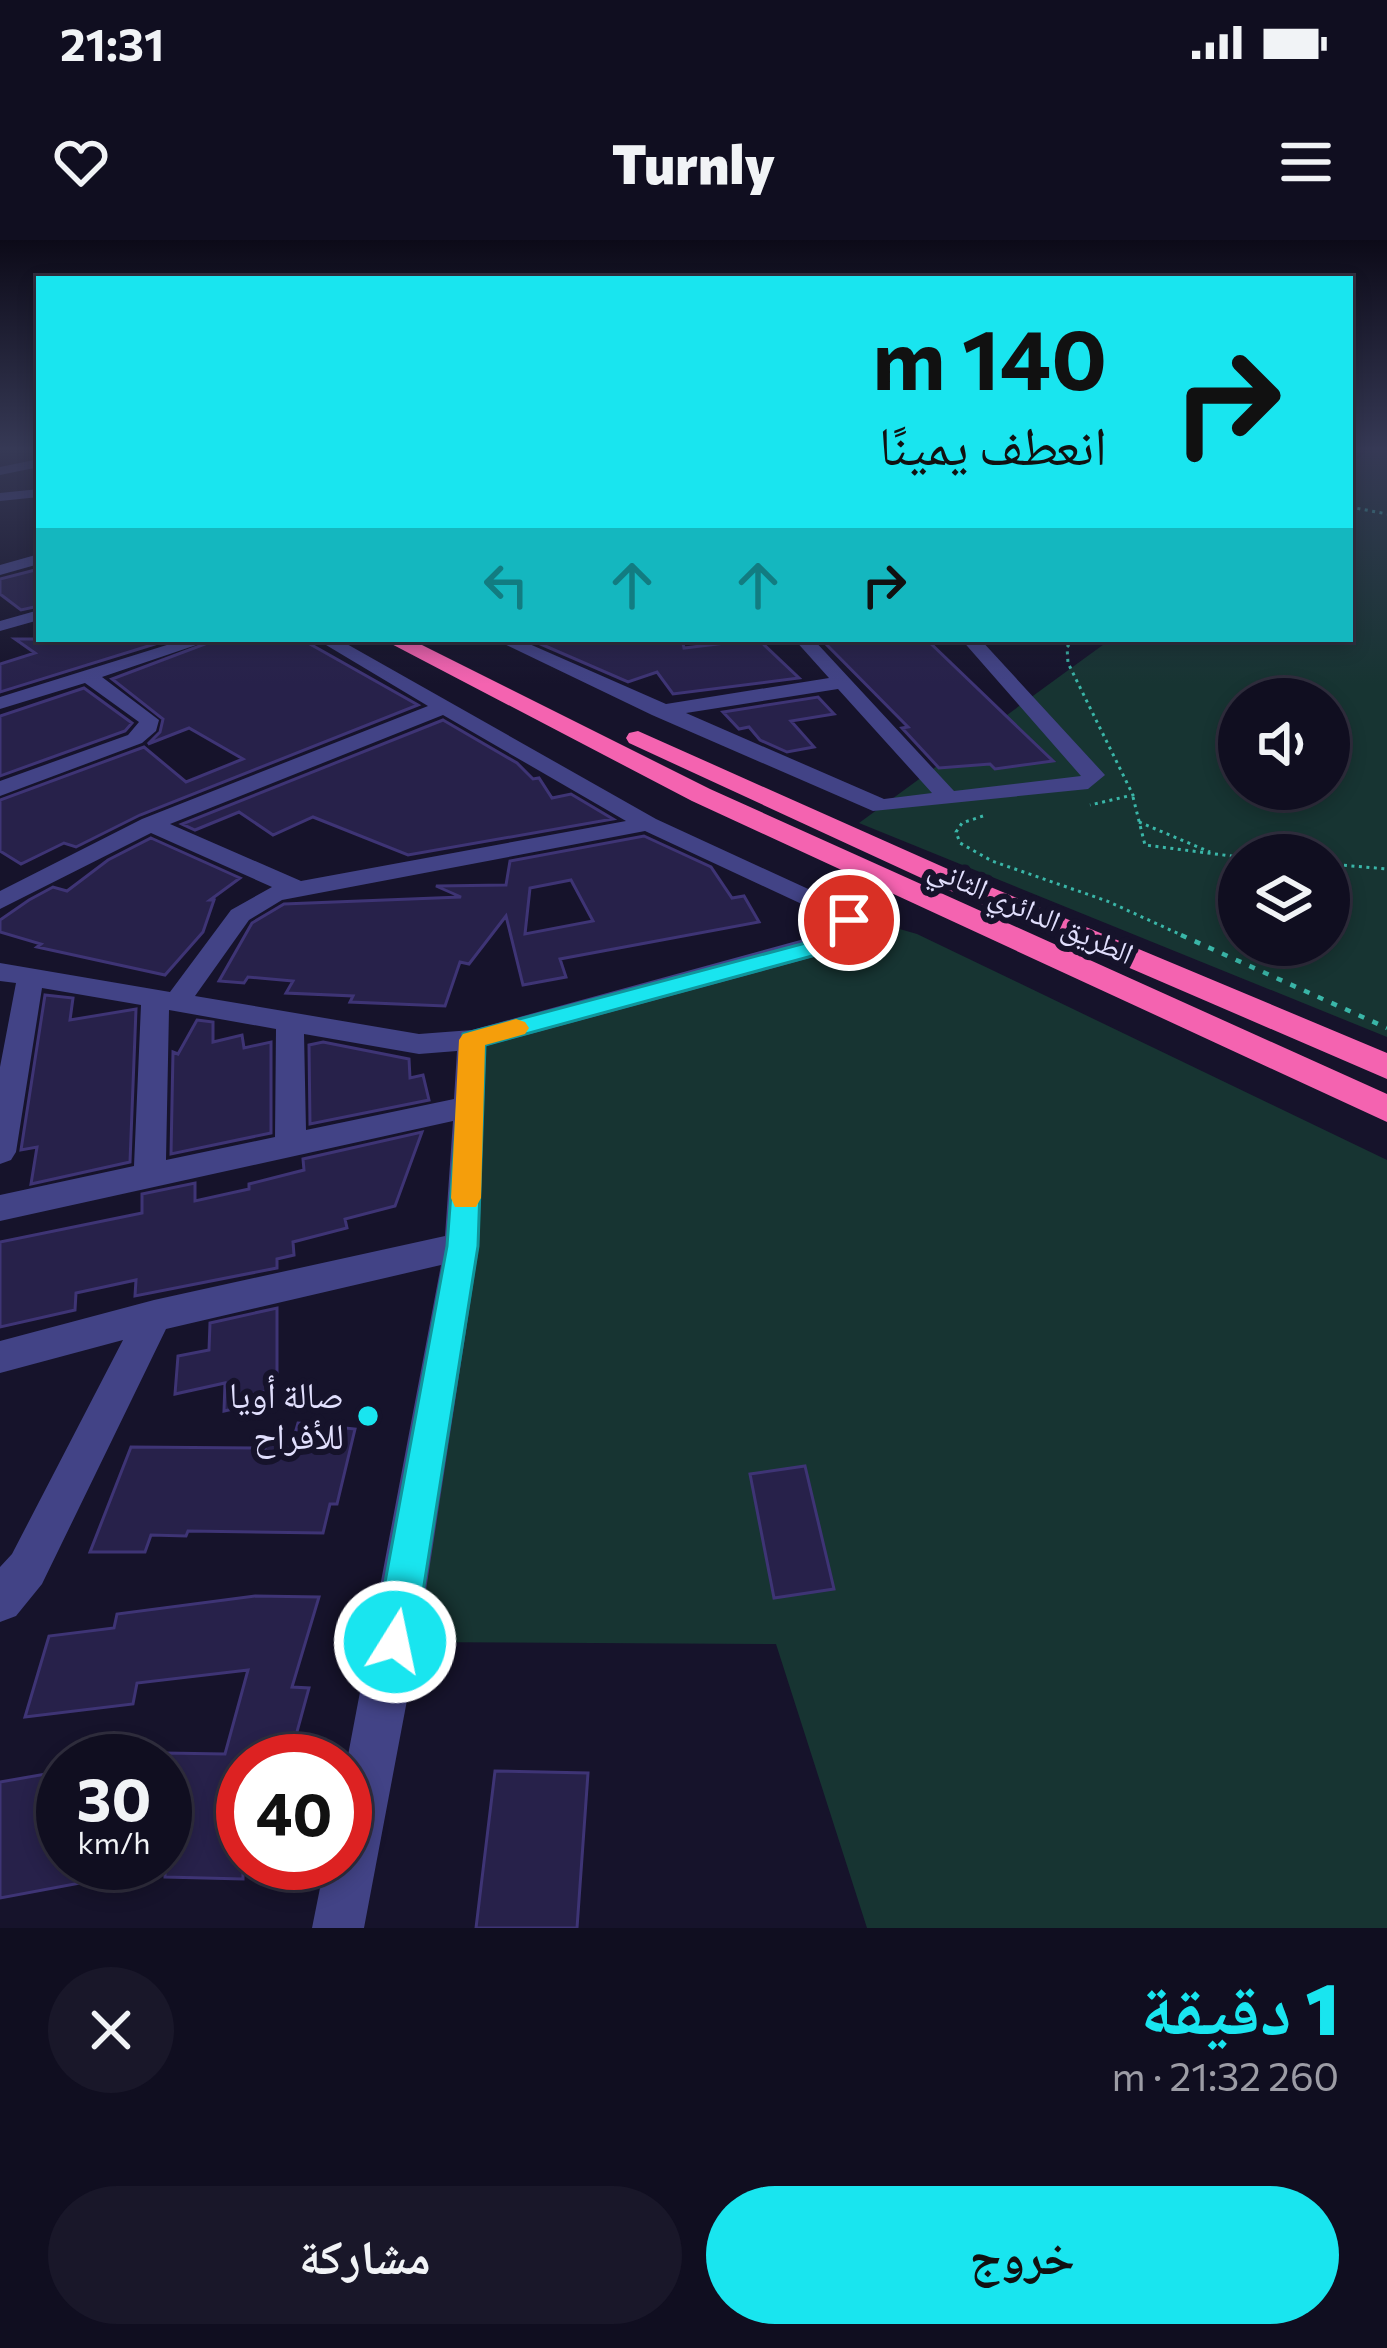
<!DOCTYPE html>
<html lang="ar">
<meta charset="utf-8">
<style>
:root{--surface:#100e20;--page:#191729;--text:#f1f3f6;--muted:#9c9ca5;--line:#302e3e;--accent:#19e5ef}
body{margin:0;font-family:Commissioner,"Noto Naskh Arabic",sans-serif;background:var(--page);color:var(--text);direction:rtl;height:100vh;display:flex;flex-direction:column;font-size:45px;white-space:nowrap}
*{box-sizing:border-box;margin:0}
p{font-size:39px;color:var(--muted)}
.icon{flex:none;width:66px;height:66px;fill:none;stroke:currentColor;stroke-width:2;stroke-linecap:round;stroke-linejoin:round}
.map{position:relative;height:1688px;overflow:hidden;direction:ltr}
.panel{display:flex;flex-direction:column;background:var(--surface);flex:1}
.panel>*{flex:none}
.hud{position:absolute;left:36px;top:36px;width:1317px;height:366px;border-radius:0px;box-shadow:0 6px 18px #0003,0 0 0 3px var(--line);direction:rtl;background:#19e5ef;color:#111;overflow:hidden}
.buttons{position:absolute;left:1218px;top:438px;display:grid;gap:24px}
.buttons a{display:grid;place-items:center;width:132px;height:132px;border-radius:50%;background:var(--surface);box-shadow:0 6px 18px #0003,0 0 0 3px var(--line);font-size:60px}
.speed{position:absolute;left:36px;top:1494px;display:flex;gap:24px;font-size:60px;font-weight:700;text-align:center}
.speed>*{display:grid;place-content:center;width:156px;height:156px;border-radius:50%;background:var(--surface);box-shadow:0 6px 18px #0003,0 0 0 3px var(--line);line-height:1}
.speed small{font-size:30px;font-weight:400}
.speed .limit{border:18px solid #d22;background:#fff;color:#111}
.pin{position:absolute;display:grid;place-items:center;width:102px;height:102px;color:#fff;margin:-51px;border:6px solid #fff;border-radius:50%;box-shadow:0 3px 12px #0007}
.me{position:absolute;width:132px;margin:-66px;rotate:10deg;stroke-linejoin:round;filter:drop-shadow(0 0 9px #0008)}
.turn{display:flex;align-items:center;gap:42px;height:252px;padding:0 48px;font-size:54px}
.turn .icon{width:156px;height:156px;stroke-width:2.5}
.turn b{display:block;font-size:84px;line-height:102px}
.lanes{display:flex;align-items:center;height:114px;padding:0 48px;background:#0003;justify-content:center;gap:60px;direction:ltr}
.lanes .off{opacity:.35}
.round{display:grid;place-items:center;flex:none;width:126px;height:126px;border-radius:63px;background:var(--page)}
.head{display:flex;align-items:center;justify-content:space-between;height:204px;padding:0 48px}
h1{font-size:72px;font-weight:800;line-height:90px;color:var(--accent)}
.action{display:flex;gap:24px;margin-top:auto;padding:24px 48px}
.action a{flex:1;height:138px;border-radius:72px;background:var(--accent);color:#111;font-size:48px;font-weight:800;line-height:138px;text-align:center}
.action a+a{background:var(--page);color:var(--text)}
.status{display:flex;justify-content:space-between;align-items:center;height:84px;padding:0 60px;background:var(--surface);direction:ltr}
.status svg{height:33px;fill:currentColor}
header{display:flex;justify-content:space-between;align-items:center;height:156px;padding:0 48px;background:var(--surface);font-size:54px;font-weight:800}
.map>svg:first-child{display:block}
.green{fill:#173432;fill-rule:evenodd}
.building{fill:#27214a;stroke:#3e3475;stroke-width:3;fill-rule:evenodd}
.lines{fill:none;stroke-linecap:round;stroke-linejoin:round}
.path-far1{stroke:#3ab6a8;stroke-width:3;stroke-dasharray:3 4.5;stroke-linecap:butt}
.path{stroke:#3ab6a8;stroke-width:4.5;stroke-dasharray:6 9;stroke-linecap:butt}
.minor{fill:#424386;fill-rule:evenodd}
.highway{fill:#f463b0;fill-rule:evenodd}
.route{fill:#19e5ef;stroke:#10959b;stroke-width:3}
.slow{fill:#f59e0b}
.poi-dot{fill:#19e5ef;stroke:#16132b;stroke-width:4.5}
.labels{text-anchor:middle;stroke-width:12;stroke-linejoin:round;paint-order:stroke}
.street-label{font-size:30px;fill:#e1dffd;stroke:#16132b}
.near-poi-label{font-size:36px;fill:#e1dffd;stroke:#16132b;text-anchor:end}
</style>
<div class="status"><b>21:31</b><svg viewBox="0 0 49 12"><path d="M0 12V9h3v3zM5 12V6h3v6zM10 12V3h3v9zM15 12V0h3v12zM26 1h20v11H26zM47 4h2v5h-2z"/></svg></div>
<header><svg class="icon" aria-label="menu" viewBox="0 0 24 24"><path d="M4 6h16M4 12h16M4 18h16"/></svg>Turnly<svg class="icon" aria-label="heart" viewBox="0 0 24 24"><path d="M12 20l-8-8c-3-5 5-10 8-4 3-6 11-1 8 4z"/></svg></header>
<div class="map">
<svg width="1387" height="1688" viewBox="0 0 1387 1688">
<rect width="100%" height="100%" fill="#16132b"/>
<path class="green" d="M1372 208H1387V797L859 583 1111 399H1350V224ZM1239 459H1329V549H1239ZM1239 615H1329V705H1239Z
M882 684 917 694 1387 920V1688H867L776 1404 395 1402 472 800 852 686Z"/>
<path class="building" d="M39 329V366L21 370 0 354V339Z
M15 399H171L0 452V424L35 413Z
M218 399H301L418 465 140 575 76 607 64 603 21 624 0 611V560L144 507 186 542 243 519 189 488 148 504 160 492 163 479 112 439Z
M529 399H682L684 408 758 399 799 438 673 454 657 432 628 442Z
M821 399H926L1053 521 995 529 990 524 939 528 902 488 908 487Z
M84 448 132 483 125 491 0 536V476Z
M818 457 834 474 791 481 814 507 787 512 760 500 749 487 739 489 723 472Z
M443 480 517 523 533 539 539 538 552 558 571 554 613 579 408 615 313 577 273 595 239 572 195 590 182 584Z
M644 596 711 627 732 658 744 656 759 682 560 719 566 737 523 745 506 676 469 724 460 722 445 766 350 762 353 756 286 753 293 741 248 737 244 743 219 741 252 683 284 664 461 657 436 646 506 645 510 621ZM571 640 593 681 525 694 530 648Z
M151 598 240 638 210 660H214L203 692 165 735 37 707 41 704 0 692V680L29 660 53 647 67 651 108 620Z
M45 755 73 758 70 780 136 769 130 922 31 944 37 907 21 910Z
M197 780 213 782V802L242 795 244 808 271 802V893L171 914 173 812 178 814Z
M323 802 409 819 410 838 423 835 429 860 310 884 309 805Z
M422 892 395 966 345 979 347 988 293 1002 294 1015 277 1019V1028L135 1056 136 1040 76 1053 75 1070 0 1087V1002L142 973V954L195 943V961L249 949V944L304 930 303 919Z
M277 1068V1148L246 1156V1166L224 1171 225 1143 175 1154 178 1116 209 1110 210 1083Z
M298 1183 355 1189 337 1264H330L323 1293 188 1291 186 1296 151 1295 145 1312H90L131 1207 265 1208 269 1196 294 1197Z
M805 1226 834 1349 774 1358 750 1234Z
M255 1356 319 1357 292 1447 309 1448 289 1521H243V1639L165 1637V1513L225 1514 248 1430 137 1443 133 1464 25 1477 49 1396 114 1388 117 1374Z
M63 1531V1623H127L128 1634 0 1658V1542Z
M495 1531 588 1533 577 1688H476Z"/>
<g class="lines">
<path class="path-far1" d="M1350 267 1387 274
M1074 399 1067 407 1068 423 1133 555 1090 565
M1133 557 1145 605 1239 617
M983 576 962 583 956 592 960 603 992 621 1107 661 1188 698
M1139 582 1210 612
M1329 624 1387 629"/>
<path class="path" d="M1181 695 1387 788"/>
<path class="minor" d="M1350 208H1357L1350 212Z
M39 219V227L0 235V227Z
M39 249V257L0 261V253Z
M39 314V324L0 335V325Z
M39 370V380L0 391V381Z
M186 399H214L102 437 159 480 156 491 142 503 0 556V541L128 495 139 482 85 443 0 469V457Z
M316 399H338L656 579 854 670 864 692 850 707 486 806 479 1006 418 1402 364 1688H312L325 1623H345V1531L441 1025 166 1089 42 1344 16 1376 0 1382V1327L12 1314 123 1100 0 1133V1101L154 1060 445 996 453 881 0 981V955L134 926 141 765 42 748 16 912 11 920 0 924V827L16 743 0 741V723L170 752 231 670 272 647 151 593 0 669V651L142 579 428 466ZM443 475 626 581 301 641 170 584ZM645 591 834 679 837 690 472 790 419 794 195 756 249 680 282 660ZM169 770 276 789 275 897 166 920ZM304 794 419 814 457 811 454 859 306 890Z
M494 399H518L666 464 829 438 794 399H813L954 551 1081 536 961 399H980L1105 535 1088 549 873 571 652 475ZM838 449 932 553 884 559 686 473Z"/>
<path class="highway" d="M382 399H410L710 549 1387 854V882L692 561Z
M638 491 950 630 1387 813V839L930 642 629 503 626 498 629 493Z"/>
</g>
<linearGradient id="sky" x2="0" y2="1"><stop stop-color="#0c0a18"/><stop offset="0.47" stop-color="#363955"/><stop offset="1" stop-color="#363955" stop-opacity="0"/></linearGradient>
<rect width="1387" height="444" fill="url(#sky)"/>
<path class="route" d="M849 672 857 675 863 692 849 706 485 805 478 1006 415 1402 409 1417 395 1423 380 1417 374 1402 447 1006 463 794 832 696 839 690 841 675Z"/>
<path class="slow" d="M516 779 525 782 529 788 525 794 485 805 481 958 476 967H455L451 958 459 800 463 794Z"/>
<circle class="poi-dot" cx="368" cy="1176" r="12"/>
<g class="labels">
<g class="street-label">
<text transform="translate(1031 671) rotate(24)" y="10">الطريق الدائري الثاني</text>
</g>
<g class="near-poi-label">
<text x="344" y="1168">صالة أويا<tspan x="344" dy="41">للأفراح</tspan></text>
</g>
</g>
</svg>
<div class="buttons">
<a><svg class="icon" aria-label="sound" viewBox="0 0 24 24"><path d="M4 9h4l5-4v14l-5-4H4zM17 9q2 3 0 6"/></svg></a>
<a><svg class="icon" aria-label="layers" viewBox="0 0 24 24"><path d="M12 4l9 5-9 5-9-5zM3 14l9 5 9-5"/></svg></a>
</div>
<div class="speed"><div>30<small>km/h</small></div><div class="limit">40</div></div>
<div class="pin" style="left:849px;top:680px;background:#d93025"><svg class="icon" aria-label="arrive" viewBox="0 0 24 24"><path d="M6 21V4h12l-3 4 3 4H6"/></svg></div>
<svg class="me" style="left:395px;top:1402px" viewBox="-20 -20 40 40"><circle r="17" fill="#19e5ef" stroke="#fff" stroke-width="3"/><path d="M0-11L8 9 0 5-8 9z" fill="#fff"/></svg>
<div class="hud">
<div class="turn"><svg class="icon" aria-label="right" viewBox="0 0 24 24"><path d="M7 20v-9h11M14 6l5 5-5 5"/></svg><div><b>140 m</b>انعطف يمينًا</div></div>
<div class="lanes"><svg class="icon off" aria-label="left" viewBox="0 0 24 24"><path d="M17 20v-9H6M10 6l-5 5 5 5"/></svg><svg class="icon off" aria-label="ahead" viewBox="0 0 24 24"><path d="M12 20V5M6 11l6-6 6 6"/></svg><svg class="icon off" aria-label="ahead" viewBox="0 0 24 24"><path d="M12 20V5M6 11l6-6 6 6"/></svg><svg class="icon" aria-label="right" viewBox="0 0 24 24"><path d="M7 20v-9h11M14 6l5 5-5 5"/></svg></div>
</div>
</div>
<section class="panel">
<div class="head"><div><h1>1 دقيقة</h1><p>260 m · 21:32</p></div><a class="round"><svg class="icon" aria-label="close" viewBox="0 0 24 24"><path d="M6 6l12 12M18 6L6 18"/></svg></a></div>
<div class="action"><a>خروج</a><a>مشاركة</a></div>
</section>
